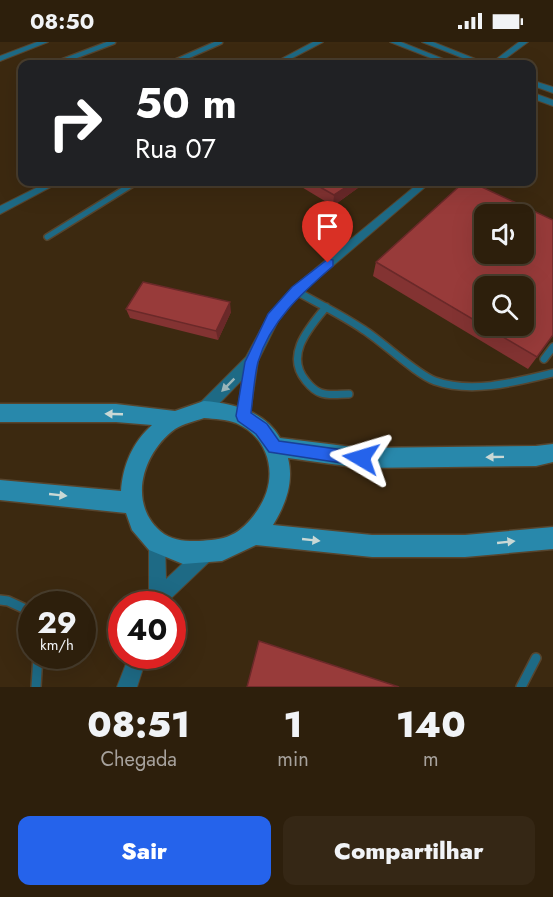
<!DOCTYPE html>
<html lang="pt">
<style>
:root{--surface:#2d1f0c;--page:#352715;--text:#f1f3f6;--muted:#a7a29d;--line:#483d2d;--accent:#2563eb}
body{margin:0;font-family:Jost,sans-serif;background:var(--page);color:var(--text);height:100vh;display:flex;flex-direction:column;font-size:22px;white-space:nowrap}
*{box-sizing:border-box;margin:0}
p{font-size:20px;color:var(--muted)}
.icon{flex:none;width:33px;height:33px;fill:none;stroke:currentColor;stroke-width:2;stroke-linecap:round;stroke-linejoin:round}
.map{position:relative;height:645px;overflow:hidden}
.details{display:flex;flex-direction:column;background:var(--surface);flex:1}
.details>*{flex:none}
.guide{position:absolute;left:18px;top:18px;width:518px;height:126px;border-radius:12px;box-shadow:0 6px 24px #0002,0 0 0 2px var(--line);background:#202124;color:#fff;overflow:hidden}
.buttons{position:absolute;left:474px;top:162px;display:grid;gap:12px}
.buttons a{display:grid;place-items:center;width:60px;height:60px;border-radius:12px;background:var(--surface);box-shadow:0 6px 24px #0002,0 0 0 2px var(--line);font-size:30px}
.speed{position:absolute;left:18px;top:549px;display:flex;gap:12px;font-size:30px;font-weight:700;text-align:center}
.speed>*{display:grid;place-content:center;width:78px;height:78px;border-radius:50%;background:var(--surface);box-shadow:0 6px 24px #0002,0 0 0 2px var(--line);line-height:1}
.speed small{font-size:15px;font-weight:400}
.speed .limit{border:9px solid #d22;background:#fff;color:#111}
.pin{position:absolute;display:grid;place-items:center;width:51px;height:51px;color:#fff;margin:-62px -26px;border-radius:50% 50% 50% 0;rotate:-45deg;box-shadow:0 0 6px #0007}
.pin .icon{rotate:45deg}
.me{position:absolute;width:66px;margin:-33px;rotate:277deg;stroke-linejoin:round;filter:drop-shadow(0 0 4px #0008)}
.turn{display:flex;align-items:center;gap:21px;height:126px;padding:0 18px;font-size:27px}
.turn .icon{width:78px;height:78px;stroke-width:2.5}
.turn b{display:block;font-size:42px;line-height:51px}
.eta{display:flex;justify-content:space-evenly;align-items:center;height:102px;text-align:center}
.eta b{font-size:36px;font-weight:800;line-height:42px}
.button{display:flex;gap:12px;margin-top:auto;padding:12px 18px}
.button a{flex:1;height:69px;border-radius:12px;background:var(--accent);color:#fff;font-size:24px;font-weight:800;line-height:69px;text-align:center}
.button a+a{background:var(--page);color:var(--text)}
.status{display:flex;justify-content:space-between;align-items:center;height:42px;padding:0 30px;background:var(--surface);direction:ltr}
.status svg{height:16px;fill:currentColor}
.map>svg:first-child{display:block}
.lines{fill:none;stroke-linecap:round;stroke-linejoin:round}
.lane-far3-casing{stroke:#57452e;stroke-width:7}
.lane-far2-casing{stroke:#57452e;stroke-width:8}
.lane-far1-casing{stroke:#57452e;stroke-width:10}
.lane-casing{stroke:#57452e;stroke-width:12}
.street-casing{stroke:#57452e;stroke-width:2}
.secondary-casing{stroke:#57452e;stroke-width:3}
.lane-far3{stroke:#1e6a85;stroke-width:4.5}
.lane-far2{stroke:#1e6a85;stroke-width:5}
.lane-far1{stroke:#1e6a85;stroke-width:7}
.lane{stroke:#1e6a85;stroke-width:9}
.street{fill:#1e6a85;fill-rule:evenodd}
.secondary{fill:#2888ab;fill-rule:evenodd}
.wall{fill:#833332}
.shaded-wall{fill:#6a2929}
.building{fill:#983b3a;stroke:#6a2929;stroke-width:1.5;fill-rule:evenodd}
.oneway{fill:#9ab5b9}
.oneway2{fill:#c9d8d5}
.route{fill:#2563eb;stroke:#184099;stroke-width:1.5}
</style>
<div class="status"><b>08:50</b><svg viewBox="0 0 49 12"><path d="M0 12V9h3v3zM5 12V6h3v6zM10 12V3h3v9zM15 12V0h3v12zM26 1h20v11H26zM47 4h2v5h-2z"/></svg></div>
<div class="map">
<svg width="553" height="645" viewBox="0 0 553 645">
<rect width="100%" height="100%" fill="#3c2910"/>
<g class="lines">
<g class="lane-far3-casing">
<path id="lane-far3" d="M55 22 113 0
M170 22 220 0"/>
</g>
<g class="lane-far2-casing">
<path id="lane-far2" d="M47 195 136 140"/>
</g>
<g class="lane-far1-casing">
<path id="lane-far1" d="M296 249C319 262 342 273 364 288 383 300 416 332 435 339 472 352 516 340 553 331
M326 265C309 286 284 313 306 339 310 344 315 349 321 351 329 354 340 352 349 352
M544 317 553 305"/>
</g>
<g class="lane-casing">
<path id="lane" d="M0 558 8 559 32 570
M36 645 38 614
M521 645 536 616"/>
</g>
<g class="street-casing">
<path id="street" d="M37 0H48L0 19V14Z
M313 0H323L281 22H272Z
M390 0H401L456 22H446Z
M422 0H433L488 22H478Z
M519 0H528L498 22H490Z
M531 38 553 45V51L531 43Z
M531 50 553 58V64L531 56Z
M48 140H60L0 172V164Z
M420 140H431L300 252 278 279 258 319 249 379 244 380 239 379 237 374 242 338 209 372 204 373 199 372 197 367 199 362 246 315 269 272 292 246Z
M157 492 163 494 165 500 166 537 199 506 205 503 211 506 214 512 211 518 165 562H151L149 557V500L151 494Z
M129 614H147L137 645H117Z"/>
</g>
<g class="secondary-casing">
<path id="secondary" d="M204 359C232 361 265 369 280 396L361 406 536 404 553 402V420L536 424 361 426 288 416C294 440 286 462 273 483L372 493H465L553 485V507L465 515H372L256 503 222 519 183 522 149 508 132 488 126 471 0 458V438L121 449C123 423 132 401 152 383L116 380H0V362H116L175 369ZM204 376C215 377 226 377 236 381 272 397 279 438 257 469 250 479 242 488 231 493 221 498 210 498 199 499 187 499 175 499 164 492 126 464 142 411 175 387 183 382 195 379 204 376Z"/>
</g>
<use href="#lane-far3" class="lane-far3"/>
<use href="#lane-far2" class="lane-far2"/>
<use href="#lane-far1" class="lane-far1"/>
<use href="#lane" class="lane"/>
<use href="#street" class="street"/>
<use href="#secondary" class="secondary"/>
</g>
<path class="wall" d="M300 140H362V143L333 164 300 144Z
M376 220 537 315 528 327 373 234Z
M126 267 231 270 218 298 130 276Z"/>
<path class="shaded-wall" d="M354 140H362V143L333 164 334 153Z
M230 260 231 270 218 298 216 289Z"/>
<path class="building" d="M311 140H354L334 153Z
M464 140H471L553 178V293L537 315 376 220ZM484 172H524V212H484ZM484 244H524V284H484Z
M143 240 230 260 216 289 126 267Z
M259 599 399 645H247Z"/>
<defs><path id="oneway-solid" d="M-6-.8H1V-3.2L6.5 0L1 3.2V.8H-6Z" transform="scale(1.5)"/></defs>
<use class="oneway" href="#oneway-solid" transform="translate(228 343) rotate(135)"/>
<g class="oneway2">
<use href="#oneway-solid" transform="translate(114 372) rotate(-178)"/>
<use href="#oneway-solid" transform="translate(495 415) rotate(179)"/>
<use href="#oneway-solid" transform="translate(58 453) rotate(6)"/>
<use href="#oneway-solid" transform="translate(311 498) rotate(6)"/>
<use href="#oneway-solid" transform="translate(506 500) rotate(-6)"/>
</g>
<path class="route" d="M328 217 333 218V224C302 251 270 279 258 320 254 336 253 355 251 371L267 382 279 399 366 411 368 416 366 421 361 424 269 410 256 392 238 379 236 374 245 320 268 272 292 245Z"/>
</svg>
<div class="buttons">
<a><svg class="icon" aria-label="sound" viewBox="0 0 24 24"><path d="M4 9h4l5-4v14l-5-4H4zM17 9q2 3 0 6"/></svg></a>
<a><svg class="icon" aria-label="search" viewBox="0 0 24 24"><circle cx="10" cy="10" r="6"/><path d="M15 15l6 6"/></svg></a>
</div>
<div class="speed"><div>29<small>km/h</small></div><div class="limit">40</div></div>
<div class="pin" style="left:328px;top:221px;background:#d93025"><svg class="icon" aria-label="arrive" viewBox="0 0 24 24"><path d="M6 21V4h12l-3 4 3 4H6"/></svg></div>
<svg class="me" style="left:361px;top:416px" viewBox="-20 -20 40 40"><path d="M0-17L14 15 0 8-14 15z" fill="#2563eb" stroke="#fff" stroke-width="4"/></svg>
<div class="guide">
<div class="turn"><svg class="icon" aria-label="right" viewBox="0 0 24 24"><path d="M7 20v-9h11M14 6l5 5-5 5"/></svg><div><b>50 m</b>Rua 07</div></div>
</div>
</div>
<section class="details">
<div class="eta">
<div><b>08:51</b><p>Chegada</p></div>
<div><b>1</b><p>min</p></div>
<div><b>140</b><p>m</p></div>
</div>
<div class="button"><a>Sair</a><a>Compartilhar</a></div>
</section>
